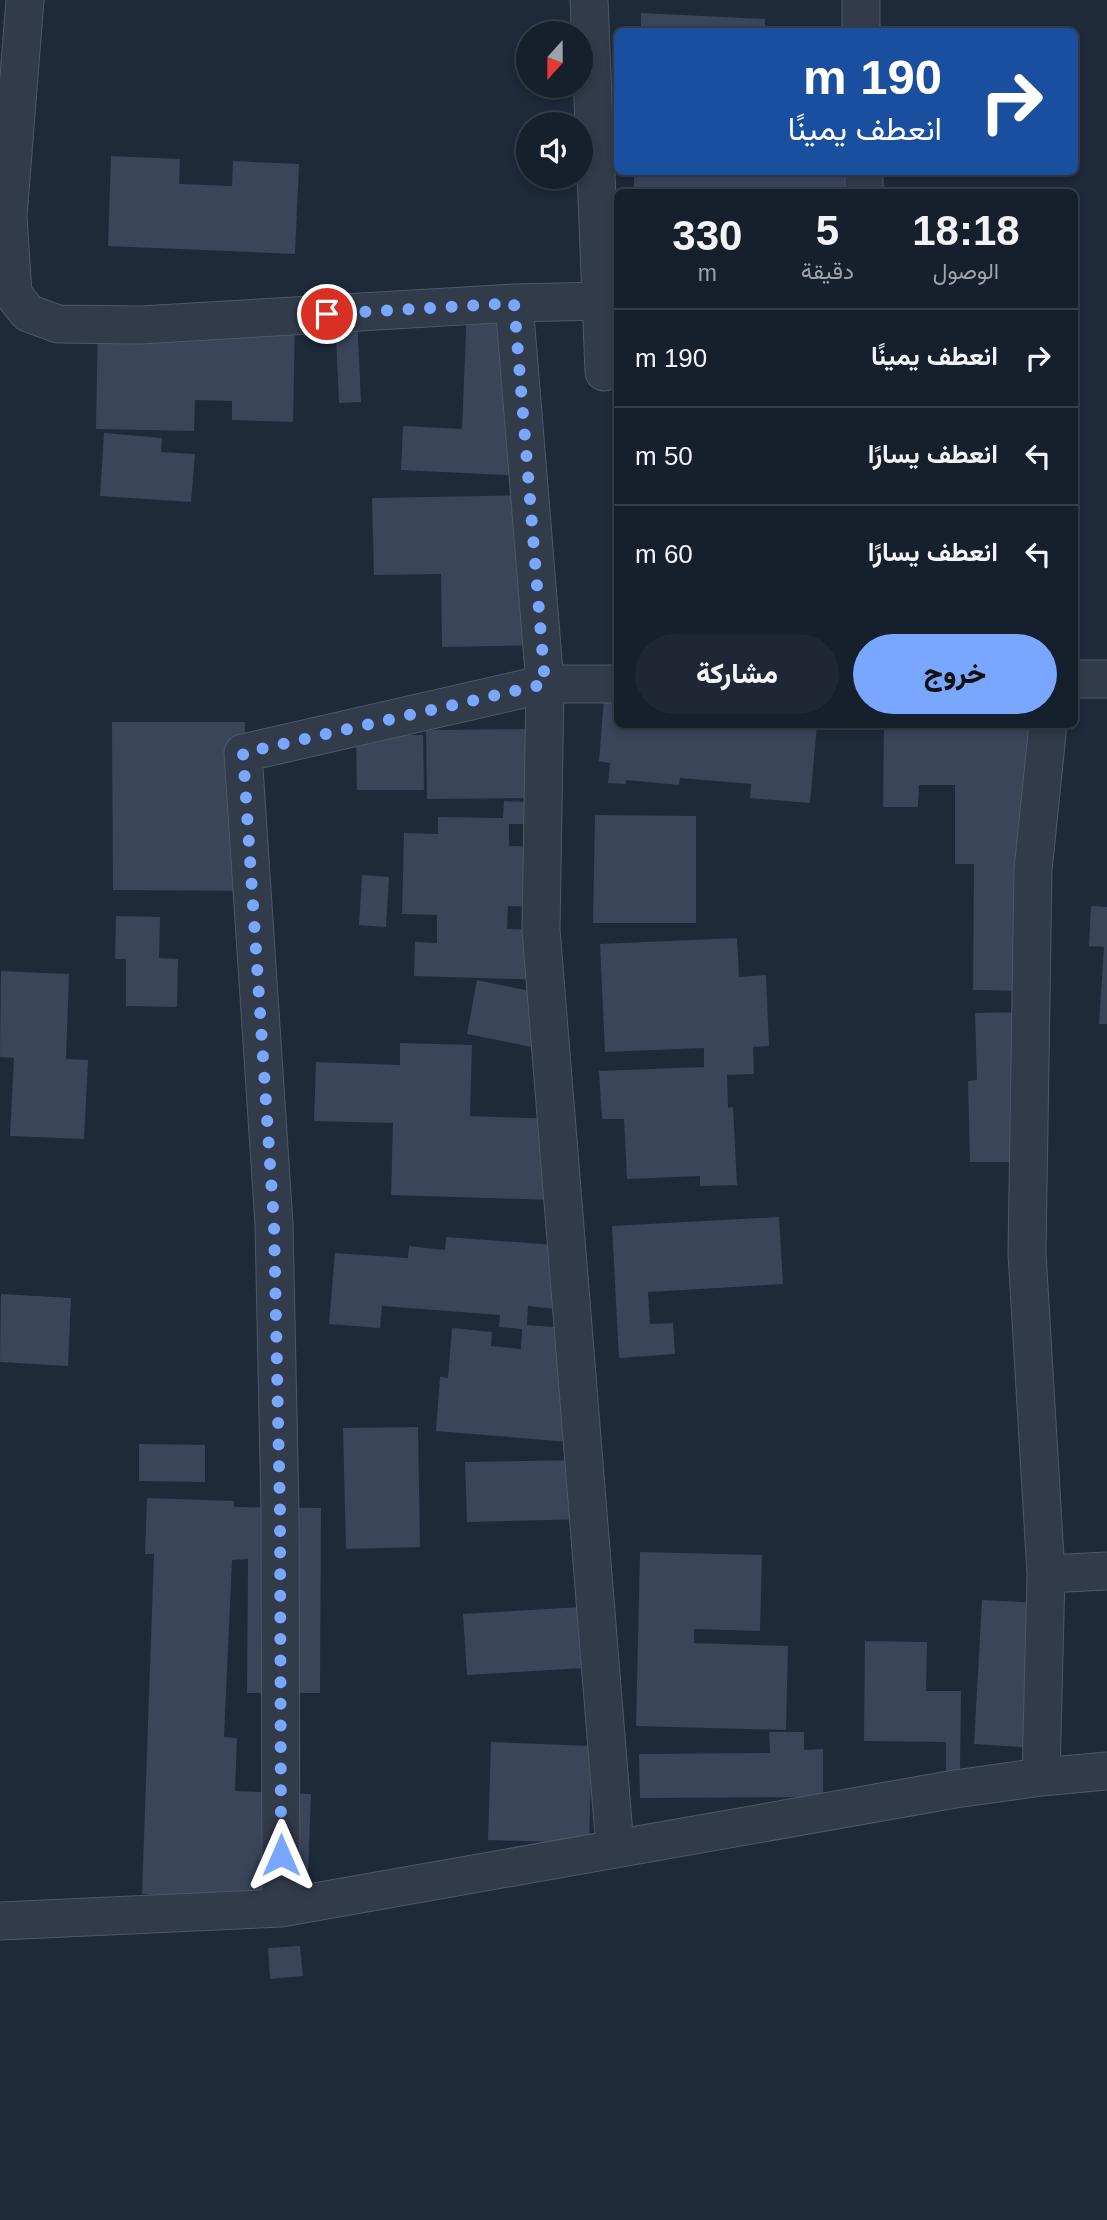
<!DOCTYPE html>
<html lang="ar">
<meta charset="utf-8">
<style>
:root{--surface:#161f2c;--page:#1f2734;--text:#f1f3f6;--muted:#9ea2a9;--line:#353d48;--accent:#79a7ff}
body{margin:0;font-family:Arial,Vazirmatn,sans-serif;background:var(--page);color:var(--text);direction:rtl;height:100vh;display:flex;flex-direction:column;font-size:26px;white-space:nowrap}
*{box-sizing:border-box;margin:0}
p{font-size:23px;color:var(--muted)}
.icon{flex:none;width:38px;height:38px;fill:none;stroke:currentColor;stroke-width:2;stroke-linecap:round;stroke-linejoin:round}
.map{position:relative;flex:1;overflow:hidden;direction:ltr}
.details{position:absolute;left:614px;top:189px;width:464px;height:539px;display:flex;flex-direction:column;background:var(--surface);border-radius:10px;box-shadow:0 4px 10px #0003,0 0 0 2px var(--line);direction:rtl}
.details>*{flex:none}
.guide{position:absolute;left:614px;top:28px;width:464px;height:147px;border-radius:10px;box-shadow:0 4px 10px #0003,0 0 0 2px var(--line);direction:rtl;background:#1a4fa0;color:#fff;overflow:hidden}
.needle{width:46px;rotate:201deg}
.fabs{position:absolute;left:516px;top:21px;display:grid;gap:14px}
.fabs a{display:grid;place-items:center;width:77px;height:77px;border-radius:50%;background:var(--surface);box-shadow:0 4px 10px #0003,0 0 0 2px var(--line);font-size:35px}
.pin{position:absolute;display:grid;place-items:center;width:60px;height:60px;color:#fff;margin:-30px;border:4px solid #fff;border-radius:50%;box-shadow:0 2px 7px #0007}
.me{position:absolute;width:77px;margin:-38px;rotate:0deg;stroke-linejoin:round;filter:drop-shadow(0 0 5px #0008)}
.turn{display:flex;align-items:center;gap:24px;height:147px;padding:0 21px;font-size:32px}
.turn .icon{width:91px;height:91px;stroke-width:2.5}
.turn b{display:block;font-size:49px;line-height:60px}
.eta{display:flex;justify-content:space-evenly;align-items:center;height:119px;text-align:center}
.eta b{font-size:42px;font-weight:800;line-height:49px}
.button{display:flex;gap:14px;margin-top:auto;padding:14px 21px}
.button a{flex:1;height:80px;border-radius:42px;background:var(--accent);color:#111;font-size:28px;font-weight:800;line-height:80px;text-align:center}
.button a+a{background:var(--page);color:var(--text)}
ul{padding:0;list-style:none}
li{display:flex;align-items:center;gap:21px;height:98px;padding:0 21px;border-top:2px solid var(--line)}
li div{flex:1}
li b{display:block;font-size:26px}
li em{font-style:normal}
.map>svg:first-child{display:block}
.building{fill:#3a455a}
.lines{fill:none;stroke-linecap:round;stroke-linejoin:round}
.street-casing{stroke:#4f5868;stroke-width:39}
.street{stroke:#323b4a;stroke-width:37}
.route{stroke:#79a7ff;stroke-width:12;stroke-dasharray:0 21.6}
</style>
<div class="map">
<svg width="1107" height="2220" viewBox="0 0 1107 2220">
<rect width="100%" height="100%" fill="#1e293a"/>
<path class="building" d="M641 13 765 19V32H641Z
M111 156 180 159 179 184 232 186 233 161 299 164 295 254 108 246Z
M634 172H870L869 192H634Z
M467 308 520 311 524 476 401 470 403 426 462 429Z
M357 313 361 402 339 403 335 314Z
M98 315 295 319 293 422 232 420V401L195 400 194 431 96 429Z
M104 433 162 438 161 452 195 454 191 502 100 496Z
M539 495 542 645 442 647 441 574 374 575 372 498Z
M604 699 618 700V724H817L810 803 750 798 751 784 680 778 679 785 626 780V784L608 783 610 763 599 761Z
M112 722H245V803L258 891 113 890Z
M884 724H1031L1029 991 973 990 974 864H955V785H919L918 807H883Z
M537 729 538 798 427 799 426 730Z
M356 735H423L424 790H357Z
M504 801 530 802V824H509V846L543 847 541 907 508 906 507 929 549 930 547 980 414 976 415 942 437 943V915L402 914 404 833 438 834V817L503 818Z
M595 815 696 816V923H593Z
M362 875 389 877 386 927 359 925Z
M1091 906 1107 907V1024H1099L1104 947 1089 946Z
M116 916 160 917 159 958 178 959 177 1007 126 1006V959H115Z
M737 938 739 977 766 975 769 1046 753 1047 754 1074 727 1075 728 1108 733 1107 737 1185 700 1186V1176L627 1179 624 1119H602L599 1071 704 1067V1048L605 1052 600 944Z
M1 971 69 974 66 1059 88 1060 84 1139 10 1136 14 1058 0 1057Z
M477 980 553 996 542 1049 467 1034Z
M1030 1012 1032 1162H970L968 1081 977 1080 975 1013Z
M400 1043 472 1045 470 1116 555 1119 553 1200 391 1195 393 1123 314 1121 316 1062 400 1065Z
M779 1217 783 1284 648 1292 650 1324 673 1323 675 1354 619 1358 612 1226Z
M446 1237 570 1246 565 1310 528 1306 527 1325 577 1329 569 1442 436 1431 440 1377 448 1378 452 1328 492 1332 491 1346 521 1349 522 1329 499 1327 500 1315 382 1306 380 1328 329 1324 335 1253 408 1258 409 1246 445 1250Z
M1 1294 71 1298 68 1366 0 1362Z
M418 1427 420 1547 346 1549 343 1428Z
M139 1444 205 1445V1482L139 1481Z
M585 1460 587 1519 467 1522 465 1462Z
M147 1498 234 1501V1507L321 1508 320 1693H247L248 1559 232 1560 224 1737 237 1738 235 1791 311 1794 307 1901 142 1894 154 1554H145Z
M640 1552 762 1555 760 1631 694 1629V1643L788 1646 786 1730 636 1726Z
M982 1600 1060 1604 1053 1749 974 1744Z
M581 1607 585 1668 467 1675 463 1614Z
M865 1641 927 1642 926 1691H961L960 1771H946V1742L864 1741Z
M769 1732H804V1750L823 1749V1797L640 1798 639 1754 770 1753Z
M491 1742 592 1746 589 1843 488 1840Z
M300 1946 303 1976 270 1979 268 1948Z"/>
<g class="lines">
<g class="street-casing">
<path id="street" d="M25 0 8 216 13 294 28 313 58 324 140 325 514 303 601 301
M589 0 604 372
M861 0V32
M864 172V192
M514 303 545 684 541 929 615 1848
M1074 679H1107
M1046 1574 1107 1571
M1041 1777 1046 1574 1027 1253 1033 870 1048 724
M281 1908 280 1512 274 1224 243 753 545 684H618
M0 1921 281 1908 955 1789 1041 1777 1107 1771"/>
</g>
<use href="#street" class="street"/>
</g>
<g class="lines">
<path class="route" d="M281 1855 280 1512 274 1224 243 753 545 684 514 303 327 314"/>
</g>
</svg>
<div class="fabs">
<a><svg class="needle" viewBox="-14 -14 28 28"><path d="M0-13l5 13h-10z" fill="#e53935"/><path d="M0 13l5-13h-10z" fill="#9ea2a9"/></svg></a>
<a><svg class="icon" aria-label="sound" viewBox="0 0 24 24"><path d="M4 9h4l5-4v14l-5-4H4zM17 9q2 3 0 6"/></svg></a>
</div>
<div class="pin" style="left:327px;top:314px;background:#d93025"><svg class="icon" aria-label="arrive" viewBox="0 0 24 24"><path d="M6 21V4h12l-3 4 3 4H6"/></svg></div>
<svg class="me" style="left:281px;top:1855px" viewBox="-20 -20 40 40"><path d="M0-17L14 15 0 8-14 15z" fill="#79a7ff" stroke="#fff" stroke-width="4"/></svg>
<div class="guide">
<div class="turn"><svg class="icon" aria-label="right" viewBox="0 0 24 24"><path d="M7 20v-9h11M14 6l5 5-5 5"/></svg><div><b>190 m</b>انعطف يمينًا</div></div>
</div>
<section class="details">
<div class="eta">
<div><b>18:18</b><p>الوصول</p></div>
<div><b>5</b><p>دقيقة</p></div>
<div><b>330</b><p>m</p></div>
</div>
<ul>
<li><svg class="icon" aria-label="right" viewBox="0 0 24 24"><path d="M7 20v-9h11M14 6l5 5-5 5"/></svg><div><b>انعطف يمينًا</b></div><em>190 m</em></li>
<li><svg class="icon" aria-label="left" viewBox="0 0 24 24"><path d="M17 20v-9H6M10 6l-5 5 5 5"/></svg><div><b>انعطف يسارًا</b></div><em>50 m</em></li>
<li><svg class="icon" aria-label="left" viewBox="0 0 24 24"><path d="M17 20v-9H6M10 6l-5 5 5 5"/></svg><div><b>انعطف يسارًا</b></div><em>60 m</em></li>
</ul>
<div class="button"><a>خروج</a><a>مشاركة</a></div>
</section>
</div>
